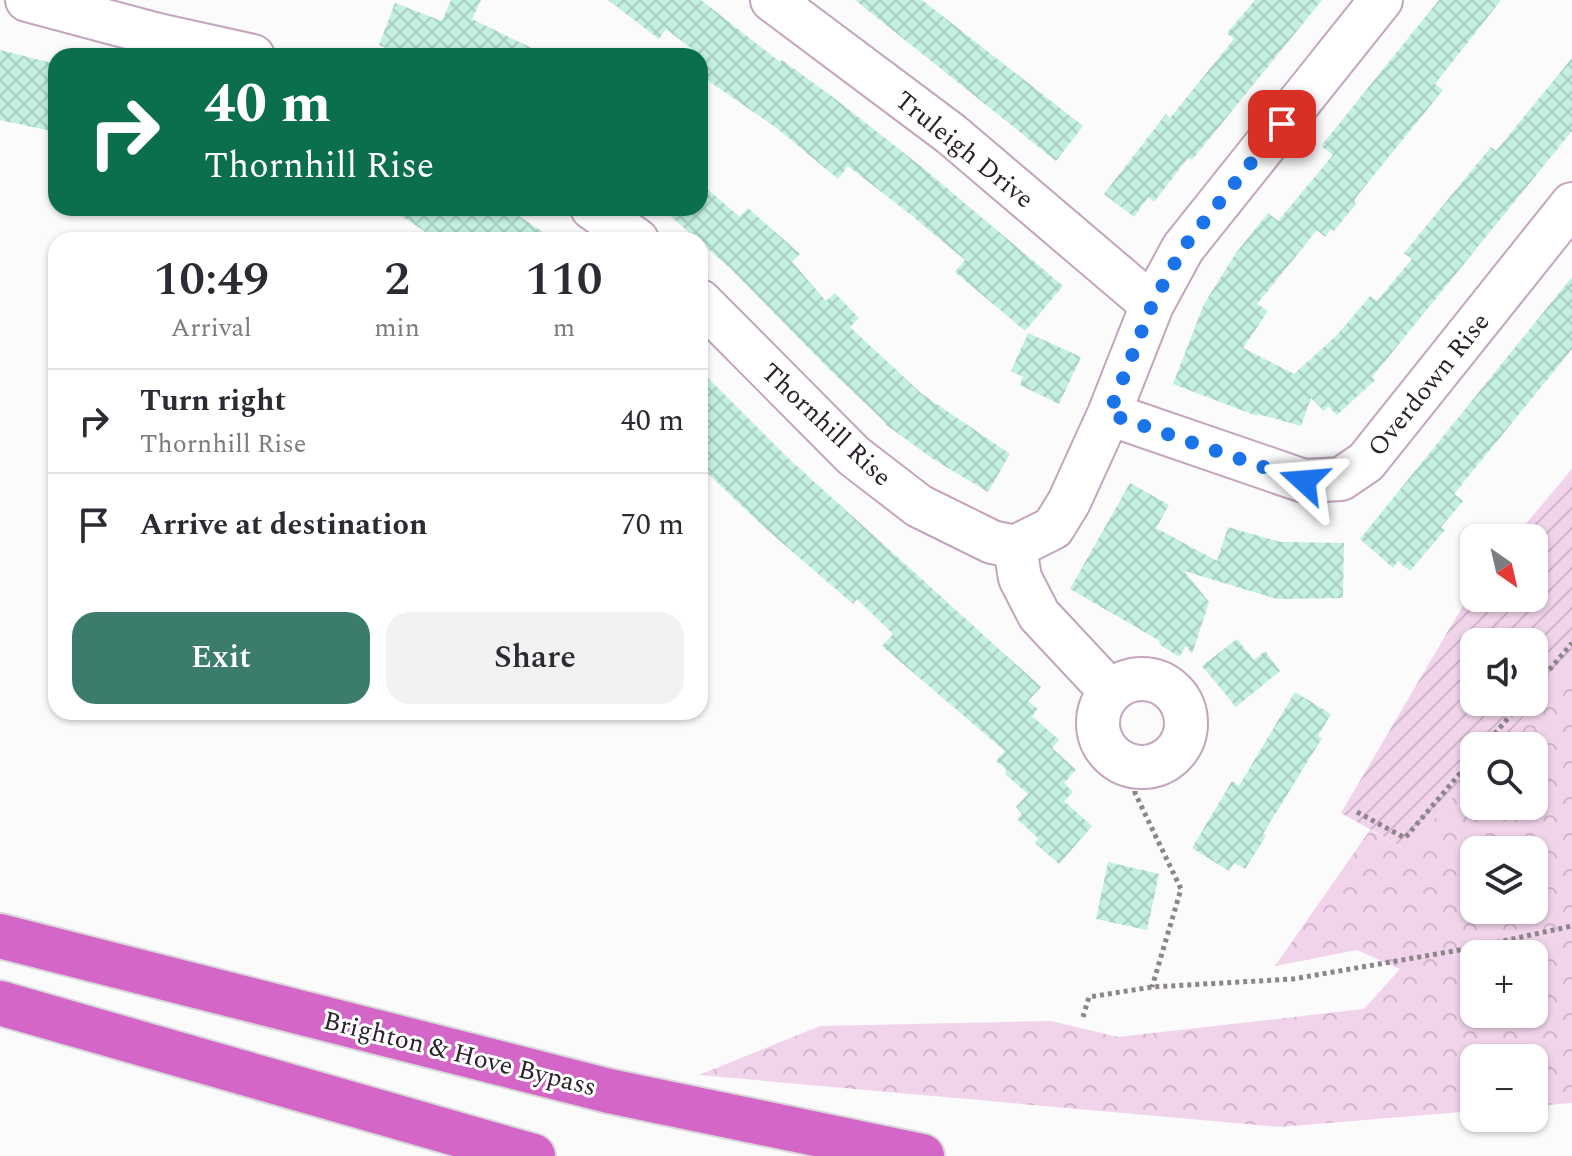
<!DOCTYPE html>
<meta charset="utf-8">
<style>
:root{--surface:#fff;--page:#f2f2f3;--text:#2b2b33;--muted:#7c7c81;--line:#e1e1e2;--accent:#3b7c6c}
body{margin:0;font-family:Spectral,serif;background:var(--page);color:var(--text);height:100vh;display:flex;flex-direction:column;font-size:30px;white-space:nowrap}
*{box-sizing:border-box;margin:0}
p{font-size:26px;color:var(--muted)}
.icon{flex:none;width:44px;height:44px;fill:none;stroke:currentColor;stroke-width:2;stroke-linecap:round;stroke-linejoin:round}
.map{position:relative;flex:1;overflow:hidden}
.side{position:absolute;left:48px;top:232px;width:660px;height:488px;display:flex;flex-direction:column;background:var(--surface);border-radius:24px;box-shadow:0 2px 6px #0004}
.side>*{flex:none}
.top-card{position:absolute;left:48px;top:48px;width:660px;height:168px;border-radius:24px;box-shadow:0 2px 6px #0004;background:#0b6e4f;color:#fff;overflow:hidden}
.needle{width:52px;rotate:146deg}
.fabs{position:absolute;left:1460px;top:524px;display:grid;gap:16px}
.fabs a{display:grid;place-items:center;width:88px;height:88px;border-radius:16px;background:var(--surface);box-shadow:0 2px 6px #0004;font-size:40px}
.pin{position:absolute;display:grid;place-items:center;width:68px;height:68px;color:#fff;margin:-34px;border-radius:16px;box-shadow:0 4px 12px #0006}
.me{position:absolute;width:88px;margin:-44px;rotate:289deg;stroke-linejoin:round;filter:drop-shadow(0 0 6px #0008)}
.turn{display:flex;align-items:center;gap:28px;height:168px;padding:0 24px;font-size:36px}
.turn .icon{width:104px;height:104px;stroke-width:2.5}
.turn b{display:block;font-size:56px;line-height:68px}
.eta{display:flex;justify-content:space-evenly;align-items:center;height:136px;text-align:center}
.eta b{font-size:48px;font-weight:600;line-height:56px}
.action{display:flex;gap:16px;margin-top:auto;padding:16px 24px}
.action a{flex:1;height:92px;border-radius:24px;background:var(--accent);color:#fff;font-size:32px;font-weight:600;line-height:92px;text-align:center}
.action a+a{background:var(--page);color:var(--text)}
ul{padding:0;list-style:none}
li{display:flex;align-items:center;gap:24px;height:104px;padding:0 24px;border-top:2px solid var(--line)}
li div{flex:1}
li b{display:block;font-size:30px}
li em{font-style:normal}
.map>svg:first-child{display:block}
.forest{fill:url(#forest-crowns);fill-rule:evenodd}
.garden{fill:url(#garden-furrows);fill-rule:evenodd}
.building{fill:url(#building-cross-hatch)}
.lines{fill:none;stroke-linecap:round;stroke-linejoin:round}
.minor-casing{stroke:#c3a5be;stroke-width:46}
.highway-casing{stroke:#d9d7d9;stroke-width:48}
.path{stroke:#8c868b;stroke-width:5;stroke-dasharray:4 4;stroke-linecap:butt}
.minor{stroke:#fff;stroke-width:42}
.highway{stroke:#d366c6;stroke-width:44}
.route{stroke:#1a73e8;stroke-width:14;stroke-dasharray:0 25.2}
.labels{text-anchor:middle;stroke-width:6;stroke-linejoin:round;paint-order:stroke}
.street-label{font-size:26px;fill:#2d212b;stroke:#fff}
</style>
<div class="map">
<svg width="1572" height="1156" viewBox="0 0 1572 1156">
<defs>
<pattern id="forest-crowns" width="20" height="18" patternUnits="userSpaceOnUse" patternTransform="scale(2)"><rect width="20" height="18" fill="#f2d3ec"/><path d="M2 6a3 3 0 1 1 6 0M12 15a3 3 0 1 1 6 0" fill="none" stroke="#d0b5cb"/></pattern>
<pattern id="garden-furrows" width="10" height="10" patternUnits="userSpaceOnUse" patternTransform="scale(2)"><rect width="10" height="10" fill="#f2d3ec"/><path d="M-1 1l2-2M0 10L10 0M9 11l2-2" fill="none" stroke="#d0b5cb"/></pattern>
<pattern id="building-cross-hatch" width="8" height="8" patternUnits="userSpaceOnUse" patternTransform="scale(2)"><rect width="8" height="8" fill="#c3efe2"/><path d="M0 0l8 8M0 8l8-8" fill="none" stroke="#a8cdc2"/></pattern>
</defs>
<rect width="100%" height="100%" fill="#fbfbfb"/>
<path class="forest" d="M1572 662V1103L1534 1106V1058H1474V1111L1279 1127 699 1075 820 1026 1051 1021 1118 1037 1364 1009 1400 969 1357 950 1275 966 1370 830 1407 850 1474 773V806H1534V746H1498ZM1474 850H1534V910H1474ZM1474 954H1534V1014H1474Z"/>
<path class="garden" d="M1572 469V662L1498 746H1474V773L1407 850 1341 813 1474 587V598H1534V538H1514ZM1474 642H1534V702H1474Z"/>
<path class="building" d="M451 0H481L472 19 548 56H405L379 45 395 3 442 21Z
M608 0H701L780 62 782 60 834 98 923 168 1063 286 1025 331 955 272 965 260 911 215 848 166 838 179 778 129 700 75V55L666 29 659 39Z
M855 0H922L1083 126 1056 161Z
M1255 0H1322L1192 160 1188 158 1154 202 1148 197 1134 217 1104 194 1166 114 1170 118 1234 39 1227 33Z
M1439 0H1501L1435 84 1443 90 1357 196 1354 202 1356 204 1334 231 1331 229 1325 237 1317 230 1257 304 1268 311 1243 348 1294 374 1338 334 1370 296 1377 301 1412 259 1404 253 1491 147 1496 151 1572 58V131L1372 377 1375 380 1337 415 1328 406 1324 411 1311 398 1301 426 1258 414 1257 416 1173 384 1204 304 1236 253 1268 213 1278 221 1333 155 1321 146Z
M0 50 56 64V132L0 120Z
M700 183 740 217 748 208 800 254 792 262 826 301 835 293 859 318 850 327 922 394 1010 454 988 492 933 459 885 424 886 423 830 370 730 268 661 208H700Z
M389 208H507L555 240H438Z
M1572 277V349L1454 494 1463 501 1441 527 1445 530 1410 571 1398 561 1393 568 1360 539Z
M1028 333 1081 357 1059 404 1020 385 1023 377 1011 371Z
M700 370 788 458 1041 687 1028 701 1038 709 1032 716 1059 740 1052 748 1076 770 1064 783 1073 792 1064 801 1092 826 1059 864 1035 843 1039 839 1017 819 1022 814 1016 807 1028 794 1005 774 1007 770 996 761 1005 751 882 646 893 634 857 599 853 604 765 528 700 466Z
M1130 483 1169 505 1156 528 1217 561 1228 527 1280 542 1344 543 1343 598 1277 599 1184 571 1209 602 1192 654 1186 646 1179 657 1159 644 1160 641 1070 589Z
M1237 639 1254 660 1265 651 1280 671 1236 707 1202 666Z
M1295 692 1331 714 1318 736 1322 738 1263 834 1266 836 1245 869 1234 863 1229 871 1192 848 1232 781 1239 786Z
M1108 862 1159 874 1147 930 1096 919Z"/>
<g class="lines">
<g class="minor-casing">
<path id="minor" d="M27 0 158 35 253 56
M772 0 951 134 1152 305
M592 208 637 240
M700 301 854 456 919 506 992 542 1015 547 1053 528 1069 502 1109 414 1152 305 1183 248 1381 0
M1109 414 1304 481 1341 479 1366 462 1572 204
M1015 547 1020 578 1039 615 1111 692
M1098 723a44 44 0 1 1 88 0a44 44 0 1 1-88 0Z"/>
</g>
<g class="highway-casing">
<path id="highway" d="M0 936 609 1091 922 1156
M0 1003 533 1156"/>
</g>
<path class="path" d="M1534 688 1572 643
M1484 746 1522 702
M1135 767V793L1181 889 1152 987
M1357 812 1405 838 1474 757
M1083 1017 1089 997 1152 987 1293 979 1471 948 1572 926"/>
<use href="#minor" class="minor"/>
<use href="#highway" class="highway"/>
</g>
<g class="lines">
<path class="route" d="M1282 124 1183 248 1152 305 1109 414 1304 481"/>
</g>
<g class="labels">
<g class="street-label">
<text transform="translate(965 149) rotate(39)" y="9">Truleigh Drive</text>
<text transform="translate(1428 384) rotate(-51)" y="9">Overdown Rise</text>
<text transform="translate(827 424) rotate(43)" y="9">Thornhill Rise</text>
<text transform="translate(460 1053) rotate(14)" y="9">Brighton &amp; Hove Bypass</text>
</g>
</g>
</svg>
<div class="fabs">
<a><svg class="needle" viewBox="-14 -14 28 28"><path d="M0-13l5 13h-10z" fill="#e53935"/><path d="M0 13l5-13h-10z" fill="#7c7c81"/></svg></a>
<a><svg class="icon" aria-label="sound" viewBox="0 0 24 24"><path d="M4 9h4l5-4v14l-5-4H4zM17 9q2 3 0 6"/></svg></a>
<a><svg class="icon" aria-label="search" viewBox="0 0 24 24"><circle cx="10" cy="10" r="6"/><path d="M15 15l6 6"/></svg></a>
<a><svg class="icon" aria-label="layers" viewBox="0 0 24 24"><path d="M12 4l9 5-9 5-9-5zM3 14l9 5 9-5"/></svg></a>
<a>+</a>
<a>−</a>
</div>
<div class="pin" style="left:1282px;top:124px;background:#d93025"><svg class="icon" aria-label="arrive" viewBox="0 0 24 24"><path d="M6 21V4h12l-3 4 3 4H6"/></svg></div>
<svg class="me" style="left:1304px;top:481px" viewBox="-20 -20 40 40"><path d="M0-17L14 15 0 8-14 15z" fill="#1a73e8" stroke="#fff" stroke-width="4"/></svg>
<div class="top-card">
<div class="turn"><svg class="icon" aria-label="right" viewBox="0 0 24 24"><path d="M7 20v-9h11M14 6l5 5-5 5"/></svg><div><b>40 m</b>Thornhill Rise</div></div>
</div>
<section class="side">
<div class="eta">
<div><b>10:49</b><p>Arrival</p></div>
<div><b>2</b><p>min</p></div>
<div><b>110</b><p>m</p></div>
</div>
<ul>
<li><svg class="icon" aria-label="right" viewBox="0 0 24 24"><path d="M7 20v-9h11M14 6l5 5-5 5"/></svg><div><b>Turn right</b><p>Thornhill Rise</p></div><em>40 m</em></li>
<li><svg class="icon" aria-label="arrive" viewBox="0 0 24 24"><path d="M6 21V4h12l-3 4 3 4H6"/></svg><div><b>Arrive at destination</b></div><em>70 m</em></li>
</ul>
<div class="action"><a>Exit</a><a>Share</a></div>
</section>
</div>
